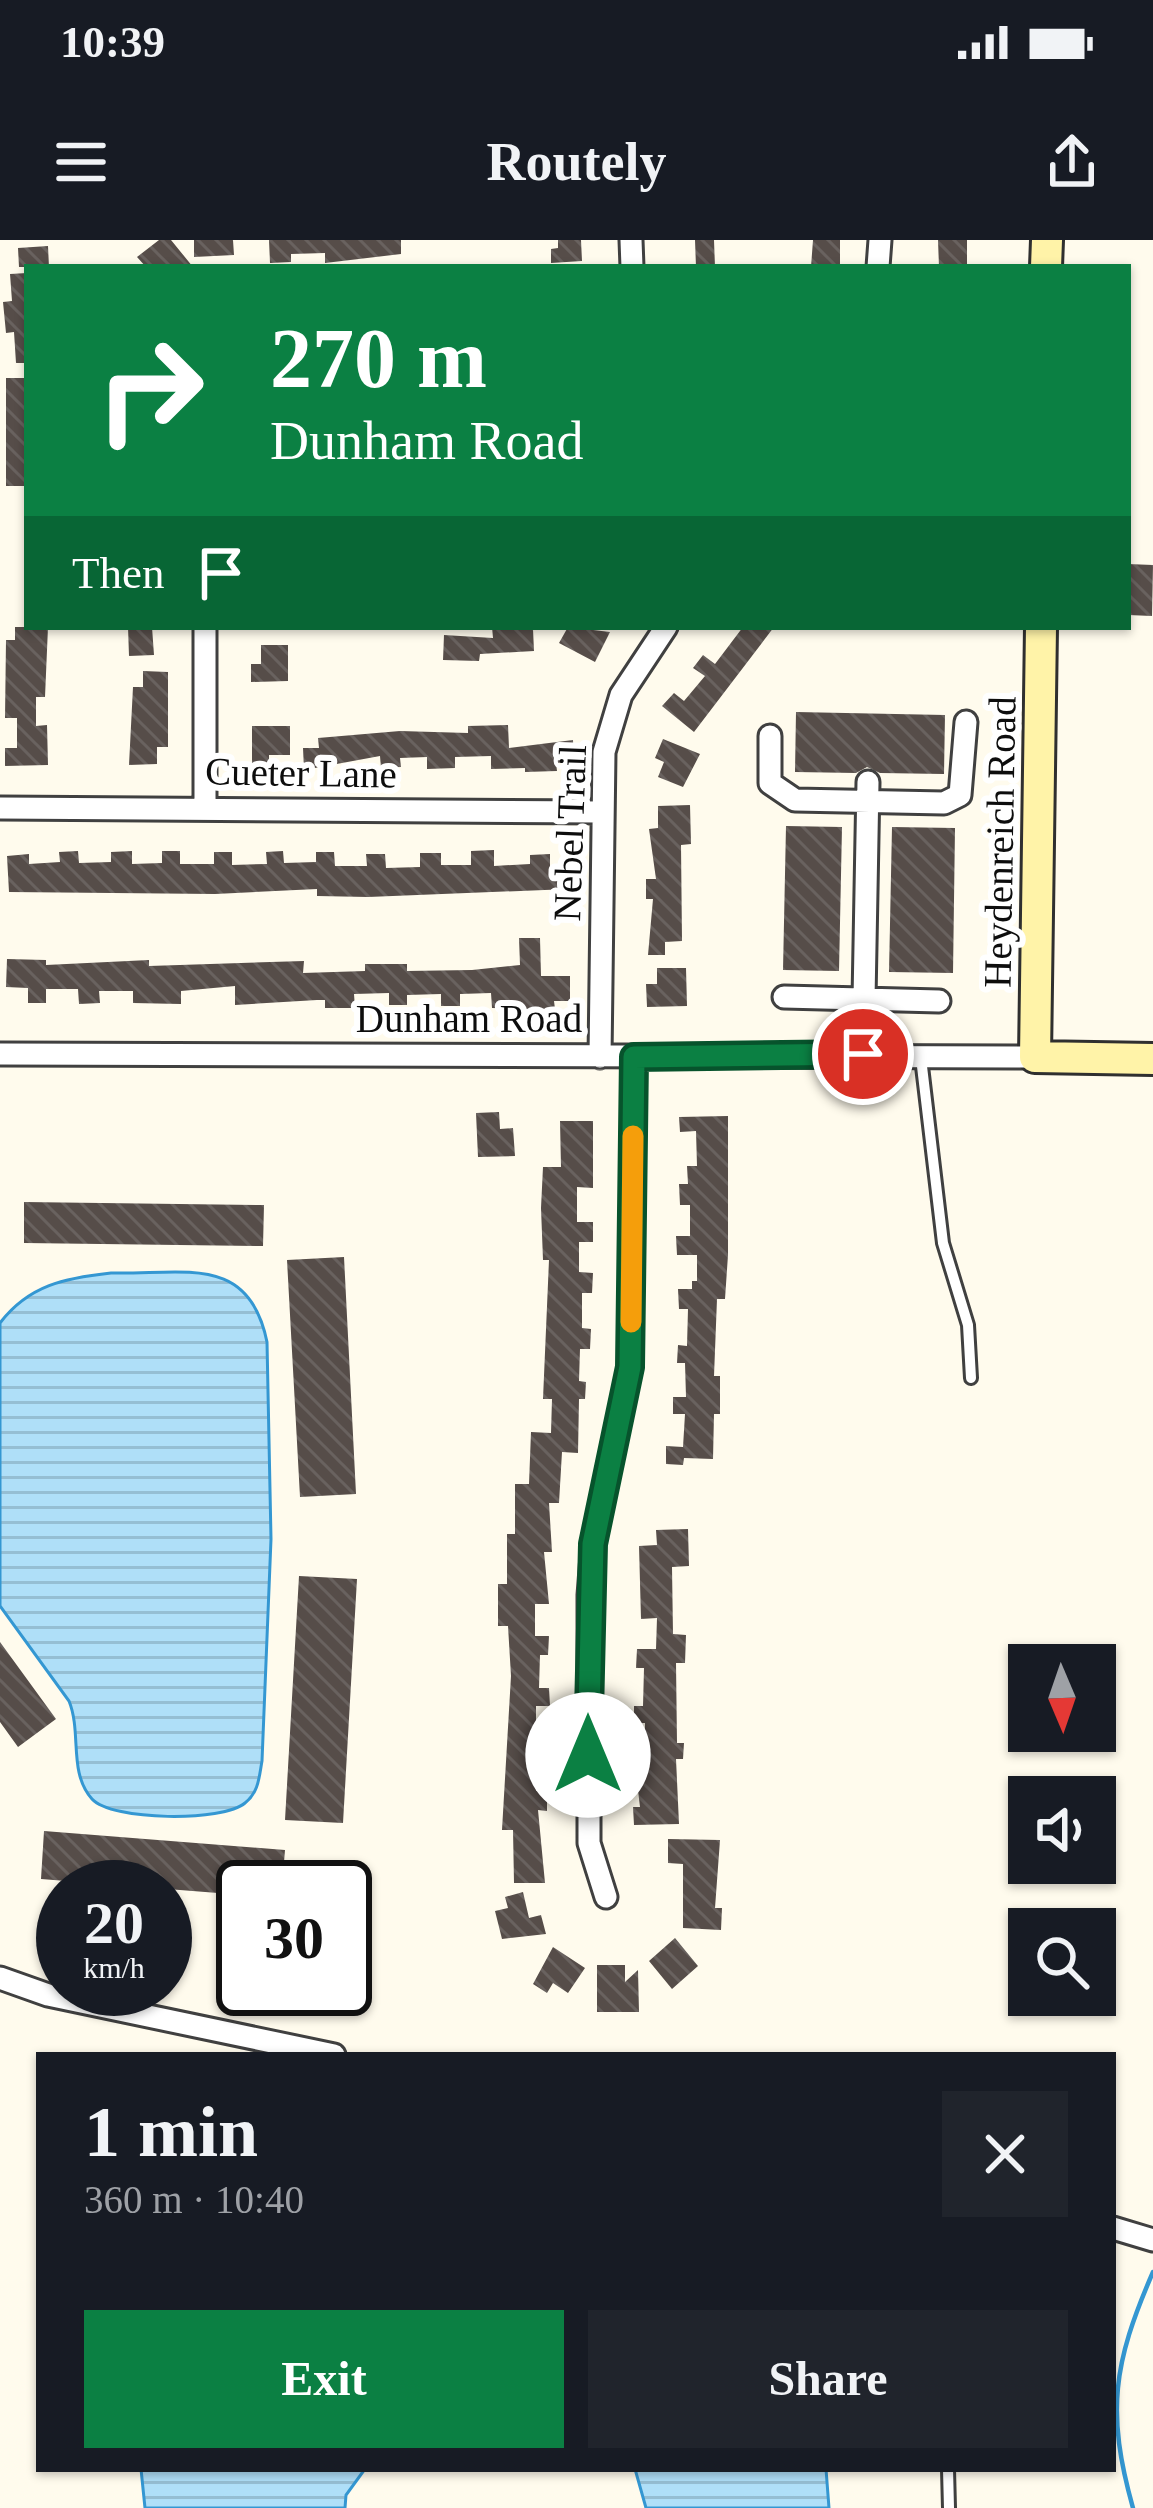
<!DOCTYPE html>
<meta charset="utf-8">
<style>
:root{--surface:#171b24;--page:#20242c;--text:#f1f3f6;--muted:#9ea1a6;--accent:#0b8043}
body{margin:0;font-family:"Times New Roman",serif;background:var(--page);color:var(--text);height:100vh;display:flex;flex-direction:column;font-size:45px;white-space:nowrap}
*{box-sizing:border-box;margin:0}
p{font-size:39px;color:var(--muted)}
.icon{flex:none;width:66px;height:66px;fill:none;stroke:currentColor;stroke-width:2;stroke-linecap:round;stroke-linejoin:round}
.map{position:relative;flex:1;overflow:hidden}
.details{position:absolute;left:36px;top:1812px;width:1080px;height:420px;display:flex;flex-direction:column;background:var(--surface);border-radius:0px;box-shadow:0 3px 9px #0004}
.details>*{flex:none}
.top-card{position:absolute;left:24px;top:24px;width:1107px;height:366px;border-radius:0px;box-shadow:0 3px 9px #0004;background:#0b8043;color:#fff;overflow:hidden}
.needle{width:78px;rotate:178deg}
.tools{position:absolute;left:1008px;top:1404px;display:grid;gap:24px}
.tools a{display:grid;place-items:center;width:108px;height:108px;border-radius:0px;background:var(--surface);box-shadow:0 3px 9px #0004;font-size:60px}
.speed{position:absolute;left:36px;top:1620px;display:flex;gap:24px;font-size:60px;font-weight:700;text-align:center}
.speed>*{display:grid;place-content:center;width:156px;height:156px;border-radius:50%;background:var(--surface);box-shadow:0 3px 9px #0004;line-height:1}
.speed small{font-size:30px;font-weight:400}
.speed .limit{border:6px solid #111;border-radius:18px;background:#fff;color:#111}
.pin{position:absolute;display:grid;place-items:center;width:102px;height:102px;color:#fff;margin:-51px;border:6px solid #fff;border-radius:50%;box-shadow:0 3px 12px #0007}
.me{position:absolute;width:132px;margin:-66px;rotate:0deg;stroke-linejoin:round;filter:drop-shadow(0 0 9px #0008)}
.turn{display:flex;align-items:center;gap:42px;height:252px;padding:0 48px;font-size:54px}
.turn .icon{width:156px;height:156px;stroke-width:2.5}
.turn b{display:block;font-size:84px;line-height:102px}
.then{display:flex;align-items:center;height:114px;padding:0 48px;background:#0003;gap:24px;font-size:45px}
.round{display:grid;place-items:center;flex:none;width:126px;height:126px;border-radius:0px;background:var(--page)}
.head{display:flex;align-items:center;justify-content:space-between;height:204px;padding:0 48px}
h1{font-size:72px;font-weight:600;line-height:90px}
.button{display:flex;gap:24px;margin-top:auto;padding:24px 48px}
.button a{flex:1;height:138px;border-radius:0px;background:var(--accent);color:#fff;font-size:48px;font-weight:600;line-height:138px;text-align:center}
.button a+a{background:var(--page);color:var(--text)}
.status{display:flex;justify-content:space-between;align-items:center;height:84px;padding:0 60px;background:var(--surface);direction:ltr}
.status svg{height:33px;fill:currentColor}
header{display:flex;justify-content:space-between;align-items:center;height:156px;padding:0 48px;background:var(--surface);font-size:54px;font-weight:600}
.map>svg:first-child{display:block}
.water{fill:url(#water-rules);stroke:#3497d2;stroke-width:3}
.lines{fill:none;stroke-linecap:round;stroke-linejoin:round}
.stream{stroke:#3497d2;stroke-width:4.5}
.building{fill:url(#building-back-hatch)}
.lane-casing{stroke:#404040;stroke-width:16}
.street-casing{stroke:#404040;stroke-width:27}
.secondary-casing{stroke:#2f2f2f;stroke-width:36}
.lane{stroke:#fff;stroke-width:10}
.street{stroke:#fff;stroke-width:21}
.secondary{stroke:#fff3a8;stroke-width:30}
.route-casing{stroke:#07532c;stroke-width:30}
.route{stroke:#0b8043;stroke-width:21}
.slow{stroke:#f59e0b;stroke-width:21}
.labels{text-anchor:middle;stroke-width:12;stroke-linejoin:round;paint-order:stroke}
.street-label{font-size:39px;fill:#0d0d0d;stroke:#fff}
</style>
<div class="status"><b>10:39</b><svg viewBox="0 0 49 12"><path d="M0 12V9h3v3zM5 12V6h3v6zM10 12V3h3v9zM15 12V0h3v12zM26 1h20v11H26zM47 4h2v5h-2z"/></svg></div>
<header><svg class="icon" aria-label="menu" viewBox="0 0 24 24"><path d="M4 6h16M4 12h16M4 18h16"/></svg>Routely<svg class="icon" aria-label="share" viewBox="0 0 24 24"><path d="M12 15V3M7 8l5-5 5 5M5 13v7h14v-7"/></svg></header>
<div class="map">
<svg width="1153" height="2268" viewBox="0 0 1153 2268">
<defs>
<pattern id="water-rules" width="6" height="5" patternUnits="userSpaceOnUse" patternTransform="scale(3)"><rect width="6" height="5" fill="#afdff8"/><path d="M0 2.5h6" fill="none" stroke="#95bed3"/></pattern>
<pattern id="building-back-hatch" width="6" height="6" patternUnits="userSpaceOnUse" patternTransform="scale(3)"><rect width="6" height="6" fill="#564d49"/><path d="M-1 5l2 2M0 0l6 6M5-1l2 2" fill="none" stroke="#69625f"/></pattern>
</defs>
<rect width="100%" height="100%" fill="#fffbed"/>
<path class="water" d="M111 1033C183 1035 249 1013 267 1102L271 1299 262 1521C259 1537 259 1552 245 1563 223 1582 112 1581 92 1559 68 1532 82 1493 69 1461L0 1366V1083C29 1045 65 1038 111 1033Z
M141 2229H365L346 2255 345 2268H145Z
M635 2229H826L829 2268H646Z"/>
<g class="lines">
<path class="stream" d="M1133 2268C1106 2172 1113 2124 1153 2032"/>
</g>
<path class="building" d="M159 0H171L193 27H146L137 17Z
M194 0H233L234 15 194 17Z
M269 0H401V14L325 23V13L291 14V22L270 23Z
M558 0H581L582 21 551 23V9L558 8Z
M695 0H714L715 27H696Z
M813 0H840V27H811Z
M938 0H967V27H939Z
M48 6 49 27H19L18 8Z
M27 33V123H16L14 92 6 93 3 62 12 61 10 34Z
M6 138H27V246H6Z
M1128 324 1153 325 1152 376 1128 375Z
M15 387H48L45 457H36V486L47 485 48 525 5 526V508H17V478H5L6 400H15Z
M128 387H152L154 415 129 416Z
M492 387 533 389 534 411 480 414 479 421 443 420 444 395 493 398Z
M568 387 610 392 595 422 559 403Z
M743 387H774L694 492 662 466 674 453 684 461 705 436 693 428 703 415 715 424Z
M261 405H288V441L251 442V424H261Z
M143 431 168 432V507H157V524L129 525 133 447H143Z
M796 472 945 475 944 534 880 533 867 527 856 533 795 532Z
M508 485 509 508 573 500 574 522 556 523 557 531 525 532V528L491 529V516L455 517V528L427 529V517L400 518 401 527 381 528 380 516 304 530 303 508H319L318 498 400 491 468 493V486Z
M252 486H290V515H269V528H252Z
M663 499 700 514 683 547 658 537 664 522 655 518Z
M690 565 691 604 681 605 682 701 665 702V715H648L653 659H646V639H656L649 589 658 588V566Z
M786 586 842 587 839 731 783 730Z
M892 587 955 588 953 733 889 732Z
M494 610V626L530 624V615L550 614V627L569 626V649L368 657 317 656V649L215 654 9 652 7 616 29 614V624L60 622 59 612 78 611 79 623 111 622V612L132 611V624L162 623V611H180V624H214V612H232V625L267 624 266 612 283 611 284 623 316 622V612H334L335 626H367L366 614H385L386 628 420 627V613H441V625H471V611Z
M519 698H540L541 736H570V761H554L555 769H523L492 768 491 753 460 754V766H441V754L407 755V765H389V753L354 754 355 768H325V760H317L235 765V746L181 751V764L133 763V751H99L100 763 79 764 78 749H46V763H28V748L6 747 7 719 46 720V725L149 720V726L304 721 303 733 365 731V724H407V731L472 730 520 725Z
M657 728H686L687 766 647 767 646 744H657Z
M499 872 500 889 513 888 515 916 478 917 476 873Z
M728 876V1015L725 1059H717L714 1136H720V1174H714L713 1219 684 1218 683 1225 666 1224V1206L683 1207 685 1174H673V1157H686L685 1123H677L678 1105 687 1106 688 1069H679L678 1049H692V1041H697V1015H677L676 996H690V965H680L679 944H688L687 926H697L696 891 680 892 679 877Z
M560 881H593V948L577 947V982H593V1002H579V1032L593 1033 592 1053H582V1088L591 1089 590 1109H580L579 1141 586 1142 585 1159H579L578 1213 562 1212 559 1263H549L552 1312H544L549 1364H535V1396H549L548 1415H540L539 1448H549L550 1466H536V1501H546V1519L536 1518V1551H547V1571L538 1570 545 1643H514L513 1590H502L511 1436 508 1386H498V1344H507V1294H515V1244H529L531 1192 551 1193 552 1159H543L549 1020H543L541 968 543 927H561Z
M24 962 264 965 263 1006 24 1003Z
M344 1017 356 1254 300 1257 287 1020Z
M688 1289 689 1326 672 1327 673 1394 686 1395 685 1423H676L677 1503H684L683 1519H676L679 1584 634 1585 633 1567H640L634 1517H645V1483H634V1466H643L644 1428H636L637 1409H656L657 1378 641 1379 639 1306 657 1305 656 1290Z
M299 1336 357 1339 343 1583 285 1580Z
M0 1402 56 1479 18 1507 0 1482Z
M44 1591 285 1610 282 1647H243V1655L41 1639Z
M668 1599 720 1600 715 1668H722L721 1690 683 1688V1624L668 1623Z
M523 1652 529 1678 541 1675 546 1694 502 1699 495 1671 508 1668 505 1657Z
M675 1698 698 1726 672 1749 649 1721Z
M553 1707 585 1728 568 1753 553 1743 547 1753 533 1744Z
M597 1725H625V1742L638 1730 639 1772H597Z"/>
<g class="lines">
<g class="lane-casing">
<path id="lane" d="M921 818 943 1003 968 1085 971 1138
M948 2229 949 2268"/>
</g>
<g class="street-casing">
<path id="street" d="M631 0 632 27
M878 27 880 0
M205 387V567
M770 496V543L795 560 944 563 960 555 966 482
M0 568 601 572
M784 757 939 761
M0 814 1035 817
M863 814 868 542
M600 817 604 512 621 455 666 387
M606 1657 589 1603V1355L593 1303 630 1127 634 817
M0 1738 48 1755 334 1815
M1113 1988 1153 2000"/>
</g>
<g class="secondary-casing">
<path id="secondary" d="M1046 27 1047 0
M1041 387 1035 817 1153 819"/>
</g>
<use href="#lane" class="lane"/>
<use href="#street" class="street"/>
<use href="#secondary" class="secondary"/>
</g>
<g class="lines">
<g class="route-casing">
<path id="route" d="M588 1515 593 1304 630 1127 634 817 863 814"/>
</g>
<use href="#route" class="route"/>
<path class="slow" d="M631 1082 633 896"/>
</g>
<g class="labels">
<g class="street-label">
<text transform="translate(301 532) rotate(1)" y="14">Cueter Lane</text>
<text transform="translate(569 593) rotate(-88)" y="14">Nebel Trail</text>
<text transform="translate(999 602) rotate(-89)" y="14">Heydenreich Road</text>
<text x="469" y="792">Dunham Road</text>
</g>
</g>
</svg>
<div class="tools">
<a><svg class="needle" viewBox="-14 -14 28 28"><path d="M0-13l5 13h-10z" fill="#e53935"/><path d="M0 13l5-13h-10z" fill="#9ea1a6"/></svg></a>
<a><svg class="icon" aria-label="sound" viewBox="0 0 24 24"><path d="M4 9h4l5-4v14l-5-4H4zM17 9q2 3 0 6"/></svg></a>
<a><svg class="icon" aria-label="search" viewBox="0 0 24 24"><circle cx="10" cy="10" r="6"/><path d="M15 15l6 6"/></svg></a>
</div>
<div class="speed"><div>20<small>km/h</small></div><div class="limit">30</div></div>
<div class="pin" style="left:863px;top:814px;background:#d93025"><svg class="icon" aria-label="arrive" viewBox="0 0 24 24"><path d="M6 21V4h12l-3 4 3 4H6"/></svg></div>
<svg class="me" style="left:588px;top:1515px" viewBox="-20 -20 40 40"><circle r="19" fill="#fff"/><path d="M0-13L10 11 0 6-10 11z" fill="#0b8043"/></svg>
<div class="top-card">
<div class="turn"><svg class="icon" aria-label="right" viewBox="0 0 24 24"><path d="M7 20v-9h11M14 6l5 5-5 5"/></svg><div><b>270 m</b>Dunham Road</div></div>
<div class="then">Then<svg class="icon" aria-label="arrive" viewBox="0 0 24 24"><path d="M6 21V4h12l-3 4 3 4H6"/></svg></div>
</div>
<section class="details">
<div class="head"><div><h1>1 min</h1><p>360 m · 10:40</p></div><a class="round"><svg class="icon" aria-label="close" viewBox="0 0 24 24"><path d="M6 6l12 12M18 6L6 18"/></svg></a></div>
<div class="button"><a>Exit</a><a>Share</a></div>
</section>
</div>
